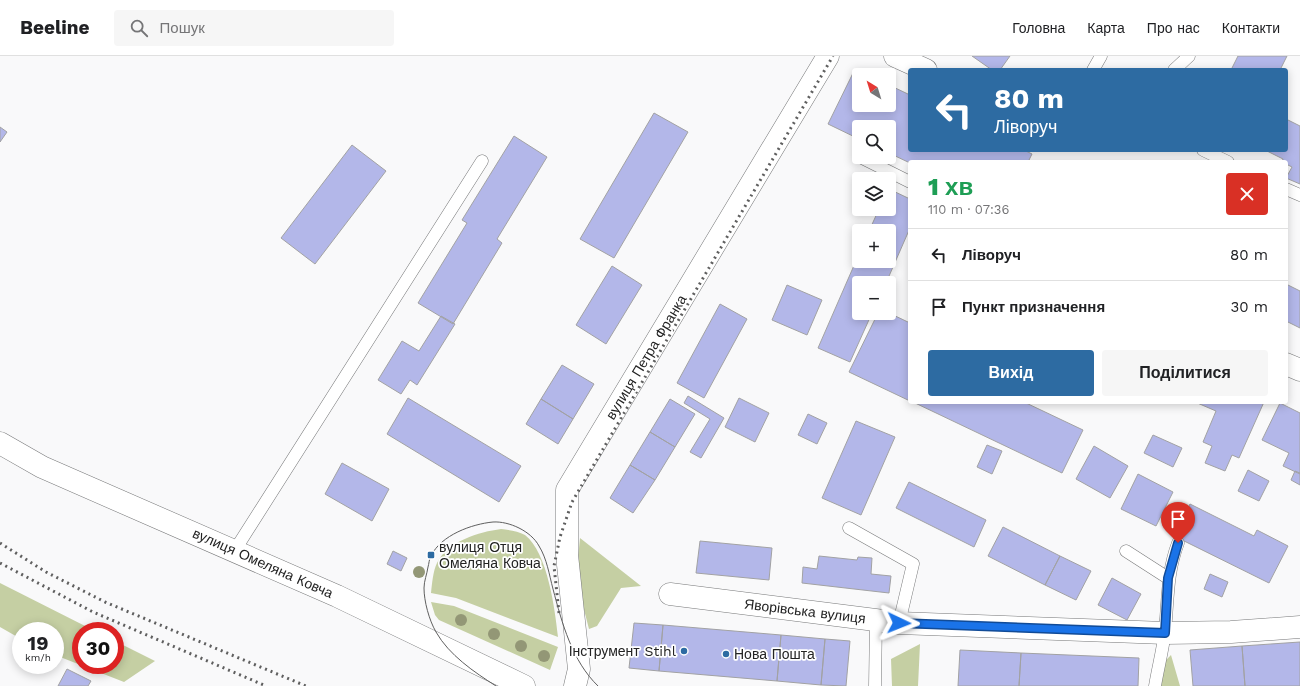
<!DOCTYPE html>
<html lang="uk">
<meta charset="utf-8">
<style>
:root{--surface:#fff;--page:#f6f6f6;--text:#202124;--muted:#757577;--line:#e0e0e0;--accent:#2d6ba2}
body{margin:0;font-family:"Work Sans",sans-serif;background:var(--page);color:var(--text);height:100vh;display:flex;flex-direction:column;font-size:15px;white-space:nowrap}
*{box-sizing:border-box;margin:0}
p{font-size:13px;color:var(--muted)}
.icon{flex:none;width:22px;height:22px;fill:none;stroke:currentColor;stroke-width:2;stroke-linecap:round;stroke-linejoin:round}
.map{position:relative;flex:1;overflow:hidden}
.drawer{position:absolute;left:908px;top:104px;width:380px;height:244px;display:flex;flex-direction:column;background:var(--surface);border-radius:4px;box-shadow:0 2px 10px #0003}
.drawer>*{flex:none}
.banner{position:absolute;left:908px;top:12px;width:380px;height:84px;border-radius:4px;box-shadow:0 2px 10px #0003;background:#2d6ba2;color:#fff;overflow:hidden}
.needle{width:26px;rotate:322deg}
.controls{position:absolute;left:852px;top:12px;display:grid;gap:8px}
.controls a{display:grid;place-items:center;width:44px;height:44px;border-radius:4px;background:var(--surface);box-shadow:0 2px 10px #0003;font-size:20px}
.speed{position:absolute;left:12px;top:566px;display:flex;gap:8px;font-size:20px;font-weight:700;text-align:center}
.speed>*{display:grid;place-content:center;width:52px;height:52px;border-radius:50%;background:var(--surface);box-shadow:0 2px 10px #0003;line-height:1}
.speed small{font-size:10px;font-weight:400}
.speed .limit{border:6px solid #d22;background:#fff;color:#111}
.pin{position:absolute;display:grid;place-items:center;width:34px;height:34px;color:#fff;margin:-41px -17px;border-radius:50% 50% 50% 0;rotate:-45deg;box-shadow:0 0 4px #0007}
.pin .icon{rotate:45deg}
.me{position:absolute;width:44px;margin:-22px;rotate:92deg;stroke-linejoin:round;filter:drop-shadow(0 0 3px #0008)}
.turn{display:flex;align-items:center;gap:14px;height:84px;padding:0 20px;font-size:18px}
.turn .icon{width:52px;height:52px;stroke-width:2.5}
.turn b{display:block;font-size:28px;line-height:34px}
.round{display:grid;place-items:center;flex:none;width:42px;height:42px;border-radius:4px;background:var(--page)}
.summary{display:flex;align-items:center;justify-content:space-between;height:68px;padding:0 20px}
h1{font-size:24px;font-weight:800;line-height:30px;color:#1e9e55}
.cta{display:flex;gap:8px;margin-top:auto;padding:8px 20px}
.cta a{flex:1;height:46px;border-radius:4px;background:var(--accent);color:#fff;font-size:16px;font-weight:800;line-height:46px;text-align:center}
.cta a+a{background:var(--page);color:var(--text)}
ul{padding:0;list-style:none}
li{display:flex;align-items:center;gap:12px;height:52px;padding:0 20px;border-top:1px solid var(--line)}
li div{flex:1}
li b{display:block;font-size:15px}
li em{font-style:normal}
header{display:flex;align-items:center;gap:24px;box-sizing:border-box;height:56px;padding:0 20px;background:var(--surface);border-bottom:1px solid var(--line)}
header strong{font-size:19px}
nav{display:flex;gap:22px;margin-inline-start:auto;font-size:14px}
.search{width:280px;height:36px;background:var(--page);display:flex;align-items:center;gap:10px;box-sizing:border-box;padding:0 14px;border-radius:4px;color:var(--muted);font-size:15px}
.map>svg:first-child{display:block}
.green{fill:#c5cfa3}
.building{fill:#b3b7e9;stroke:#a2a2a3}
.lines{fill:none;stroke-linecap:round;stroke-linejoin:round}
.lane-casing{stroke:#777879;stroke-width:13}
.street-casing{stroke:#777879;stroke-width:23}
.secondary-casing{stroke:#777879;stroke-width:23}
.lane{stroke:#fff;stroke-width:12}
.street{stroke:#fff;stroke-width:22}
.secondary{stroke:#fff;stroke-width:22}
.tram{stroke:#5f5f5f;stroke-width:1}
.rail{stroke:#5f5f5f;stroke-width:3;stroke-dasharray:2 4;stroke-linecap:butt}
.tree{fill:#939776}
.route-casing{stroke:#114b97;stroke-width:10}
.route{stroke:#1a73e8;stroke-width:7}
.poi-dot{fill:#2d6ba2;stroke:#fff;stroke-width:1.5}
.labels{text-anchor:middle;stroke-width:3.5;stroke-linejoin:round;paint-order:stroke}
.street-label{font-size:14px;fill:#232323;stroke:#fff}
.poi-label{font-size:14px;fill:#232323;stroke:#fff;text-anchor:start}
</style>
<header>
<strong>Beeline</strong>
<div class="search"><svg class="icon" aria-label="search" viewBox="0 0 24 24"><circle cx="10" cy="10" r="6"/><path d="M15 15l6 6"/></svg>Пошук</div>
<nav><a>Головна</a><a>Карта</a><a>Про нас</a><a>Контакти</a></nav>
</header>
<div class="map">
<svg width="1300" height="630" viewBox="0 0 1300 630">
<rect width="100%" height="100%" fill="#f9f9fa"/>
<path class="green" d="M501 473C508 474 518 475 525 479 548 497 555 554 558 581L456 542 431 537C432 528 433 515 437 507 448 485 479 476 501 473Z
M580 482 641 530 621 532 597 570 589 573 576 523Z
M0 527 95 575H81V609H115V585L155 605 124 626 55 599V575H21V583L0 571Z
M431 546 454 550 558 591 550 614 439 564 435 559Z
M920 588 918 630H892L891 603Z
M1171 599 1180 630H1152L1164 606Z"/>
<path class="building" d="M972 0H1010L1000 14H992Z
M1238 0H1287L1280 14H1231Z
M855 13 868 19H859V49H889V29L910 39V94H1024L1032 98 1029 104 1034 106H910V107L889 97V71H859V83L828 68Z
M654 57 688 76 614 202 580 183Z
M1286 63 1300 70V128L1286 122 1292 111 1286 108V106H1282L1283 103 1265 94H1286Z
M0 71 7 76 0 86Z
M514 80 547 101 497 183 502 187 453 268 418 247 467 167 462 164Z
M352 89 386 115 315 208 281 182Z
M889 133 910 143V172L886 227H859V257H872L850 306 818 292 859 198V205H889V175H869L879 153H889Z
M612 210 642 229 606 288 576 269Z
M1286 228 1300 235V272L1286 265Z
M787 229 822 244 807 279 772 264Z
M720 248 747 263 704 342 677 327Z
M878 257H889L910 267V345L849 316Z
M441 260 455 268 417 329 410 324 401 338 378 324 402 285 419 295Z
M562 309 594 328 573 363 541 343Z
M688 340 724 362 701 402 690 396 710 363 684 347Z
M408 342 521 410 499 446 387 378Z
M739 342 769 357 755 386 725 371Z
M541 343 573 363 558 388 526 368Z
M670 343 695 358 675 391 650 376Z
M913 346H1024L1083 374 1062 417Z
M1195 346H1264L1239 402 1232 399 1225 415 1205 407 1212 390 1203 386 1216 355Z
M1280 347 1300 357V418L1283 410 1289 397 1262 384Z
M808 358 827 367 817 388 798 379Z
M856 365 895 381 861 459 822 442Z
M650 376 675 391 655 424 630 409Z
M1153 379 1182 392 1173 411 1144 397Z
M987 389 1002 395 992 418 977 411Z
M1094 390 1128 410 1110 442 1076 423Z
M342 407 389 433 372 465 325 438Z
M630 409 655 424 633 457 610 442Z
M1248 414 1269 425 1259 445 1238 435Z
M1295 415 1300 417V429L1291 424Z
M1138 418 1173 436 1156 470 1121 453Z
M909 426 986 464 974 491 896 452Z
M1190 448 1254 480 1257 474 1288 490 1269 527 1174 480Z
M1003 471 1060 500 1045 529 988 500Z
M700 485 772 492 769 524 696 517Z
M393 495 407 502 401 515 387 508Z
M819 500 857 504 858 501 872 502 871 518 891 520 889 537 802 527 803 511 817 513Z
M1060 500 1091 515 1076 544 1045 529Z
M1210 518 1228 526 1222 541 1204 533Z
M1112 522 1141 538 1127 564 1098 549Z
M634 567 663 569 659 615 629 612Z
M663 569 781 579 777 625 659 615Z
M781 579 825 583 821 629 777 625Z
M825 583 850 585 846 630 821 629Z
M1300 586V630H1245L1242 590Z
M1242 590 1245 630H1193L1190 594Z
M960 594 1021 597 1019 630H958Z
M1021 597 1139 602 1138 630H1019Z
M67 613 91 625 88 630H58Z"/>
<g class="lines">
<g class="lane-casing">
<path id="lane" d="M1093 14 1101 0
M1174 14 1189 0
M1203 94 1228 106
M860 101 910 126
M1286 133 1300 139
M849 472 913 508 899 567
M235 494 482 105
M1126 495 1168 522
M875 630 876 564
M1155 630C1158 612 1163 593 1165 575 1168 544 1167 516 1178 487"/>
</g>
<g class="street-casing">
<path id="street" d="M895 0 926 14
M1286 308 1300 314
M670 538 899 567 1165 577 1231 576 1300 571
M575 630 579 613 567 499V434L828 0"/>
</g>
<g class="secondary-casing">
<path id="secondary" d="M0 387 42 411 337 540 524 630"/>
</g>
<use href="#lane" class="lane"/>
<use href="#street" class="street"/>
<use href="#secondary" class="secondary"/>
<path class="tram" d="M496 630C474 616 449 599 436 576 429 564 424 545 424 532 424 525 427 518 428 511 429 508 429 503 431 500 441 479 472 468 493 466 509 465 531 475 539 490 547 503 549 518 553 533 562 567 572 605 598 630"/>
<path class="rail" d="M0 487 46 516 105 546 306 630
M0 507 93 556 266 630
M559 557 554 510 560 481 572 446 833 0"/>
</g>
<g class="tree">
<circle cx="419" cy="516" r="6"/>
<circle cx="461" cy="564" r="6"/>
<circle cx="494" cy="578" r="6"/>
<circle cx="521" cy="590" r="6"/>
<circle cx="544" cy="600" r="6"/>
</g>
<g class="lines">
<g class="route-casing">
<path id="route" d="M899 567 1165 577 1168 522 1178 487"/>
</g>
<use href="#route" class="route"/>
</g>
<g class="poi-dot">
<rect x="427" y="495" width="8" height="8" rx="2"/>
<circle cx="684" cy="595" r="4"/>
<circle cx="726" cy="598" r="4"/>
</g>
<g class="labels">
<g class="street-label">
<text transform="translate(646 301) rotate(-59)" y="5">вулиця Петра Франка</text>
<text transform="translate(263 507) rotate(24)" y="5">вулиця Омеляна Ковча</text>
<text transform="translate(805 555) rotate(7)" y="5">Яворівська вулиця</text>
</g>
<g class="poi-label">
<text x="439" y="496">вулиця Отця<tspan x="439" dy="16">Омеляна Ковча</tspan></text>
<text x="676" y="600" text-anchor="end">Інструмент Stihl</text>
<text x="734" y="603">Нова Пошта</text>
</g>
</g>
</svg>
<div class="controls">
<a><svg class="needle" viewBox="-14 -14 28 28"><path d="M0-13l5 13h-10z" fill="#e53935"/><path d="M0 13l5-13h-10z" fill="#757577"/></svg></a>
<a><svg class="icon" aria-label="search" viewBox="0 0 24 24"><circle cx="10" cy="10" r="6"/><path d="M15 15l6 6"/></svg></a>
<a><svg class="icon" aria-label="layers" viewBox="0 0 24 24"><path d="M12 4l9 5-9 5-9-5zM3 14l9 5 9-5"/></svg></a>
<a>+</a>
<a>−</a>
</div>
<div class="speed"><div>19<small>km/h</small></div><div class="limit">30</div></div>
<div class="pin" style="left:1178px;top:487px;background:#d93025"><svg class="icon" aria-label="arrive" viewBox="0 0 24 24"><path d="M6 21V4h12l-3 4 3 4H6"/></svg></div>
<svg class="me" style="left:899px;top:567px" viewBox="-20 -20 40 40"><path d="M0-17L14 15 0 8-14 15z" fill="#1a73e8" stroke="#fff" stroke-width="4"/></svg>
<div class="banner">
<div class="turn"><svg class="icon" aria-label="left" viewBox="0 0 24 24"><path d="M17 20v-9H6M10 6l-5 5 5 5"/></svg><div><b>80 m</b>Ліворуч</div></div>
</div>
<section class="drawer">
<div class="summary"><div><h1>1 хв</h1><p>110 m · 07:36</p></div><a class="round" style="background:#d93025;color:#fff"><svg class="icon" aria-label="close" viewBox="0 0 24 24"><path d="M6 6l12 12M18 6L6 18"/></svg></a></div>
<ul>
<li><svg class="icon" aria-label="left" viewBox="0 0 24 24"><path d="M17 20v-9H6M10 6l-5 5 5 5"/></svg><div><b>Ліворуч</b></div><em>80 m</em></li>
<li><svg class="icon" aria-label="arrive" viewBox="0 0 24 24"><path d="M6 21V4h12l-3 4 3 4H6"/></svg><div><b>Пункт призначення</b></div><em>30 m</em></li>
</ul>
<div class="cta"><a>Вихід</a><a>Поділитися</a></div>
</section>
</div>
